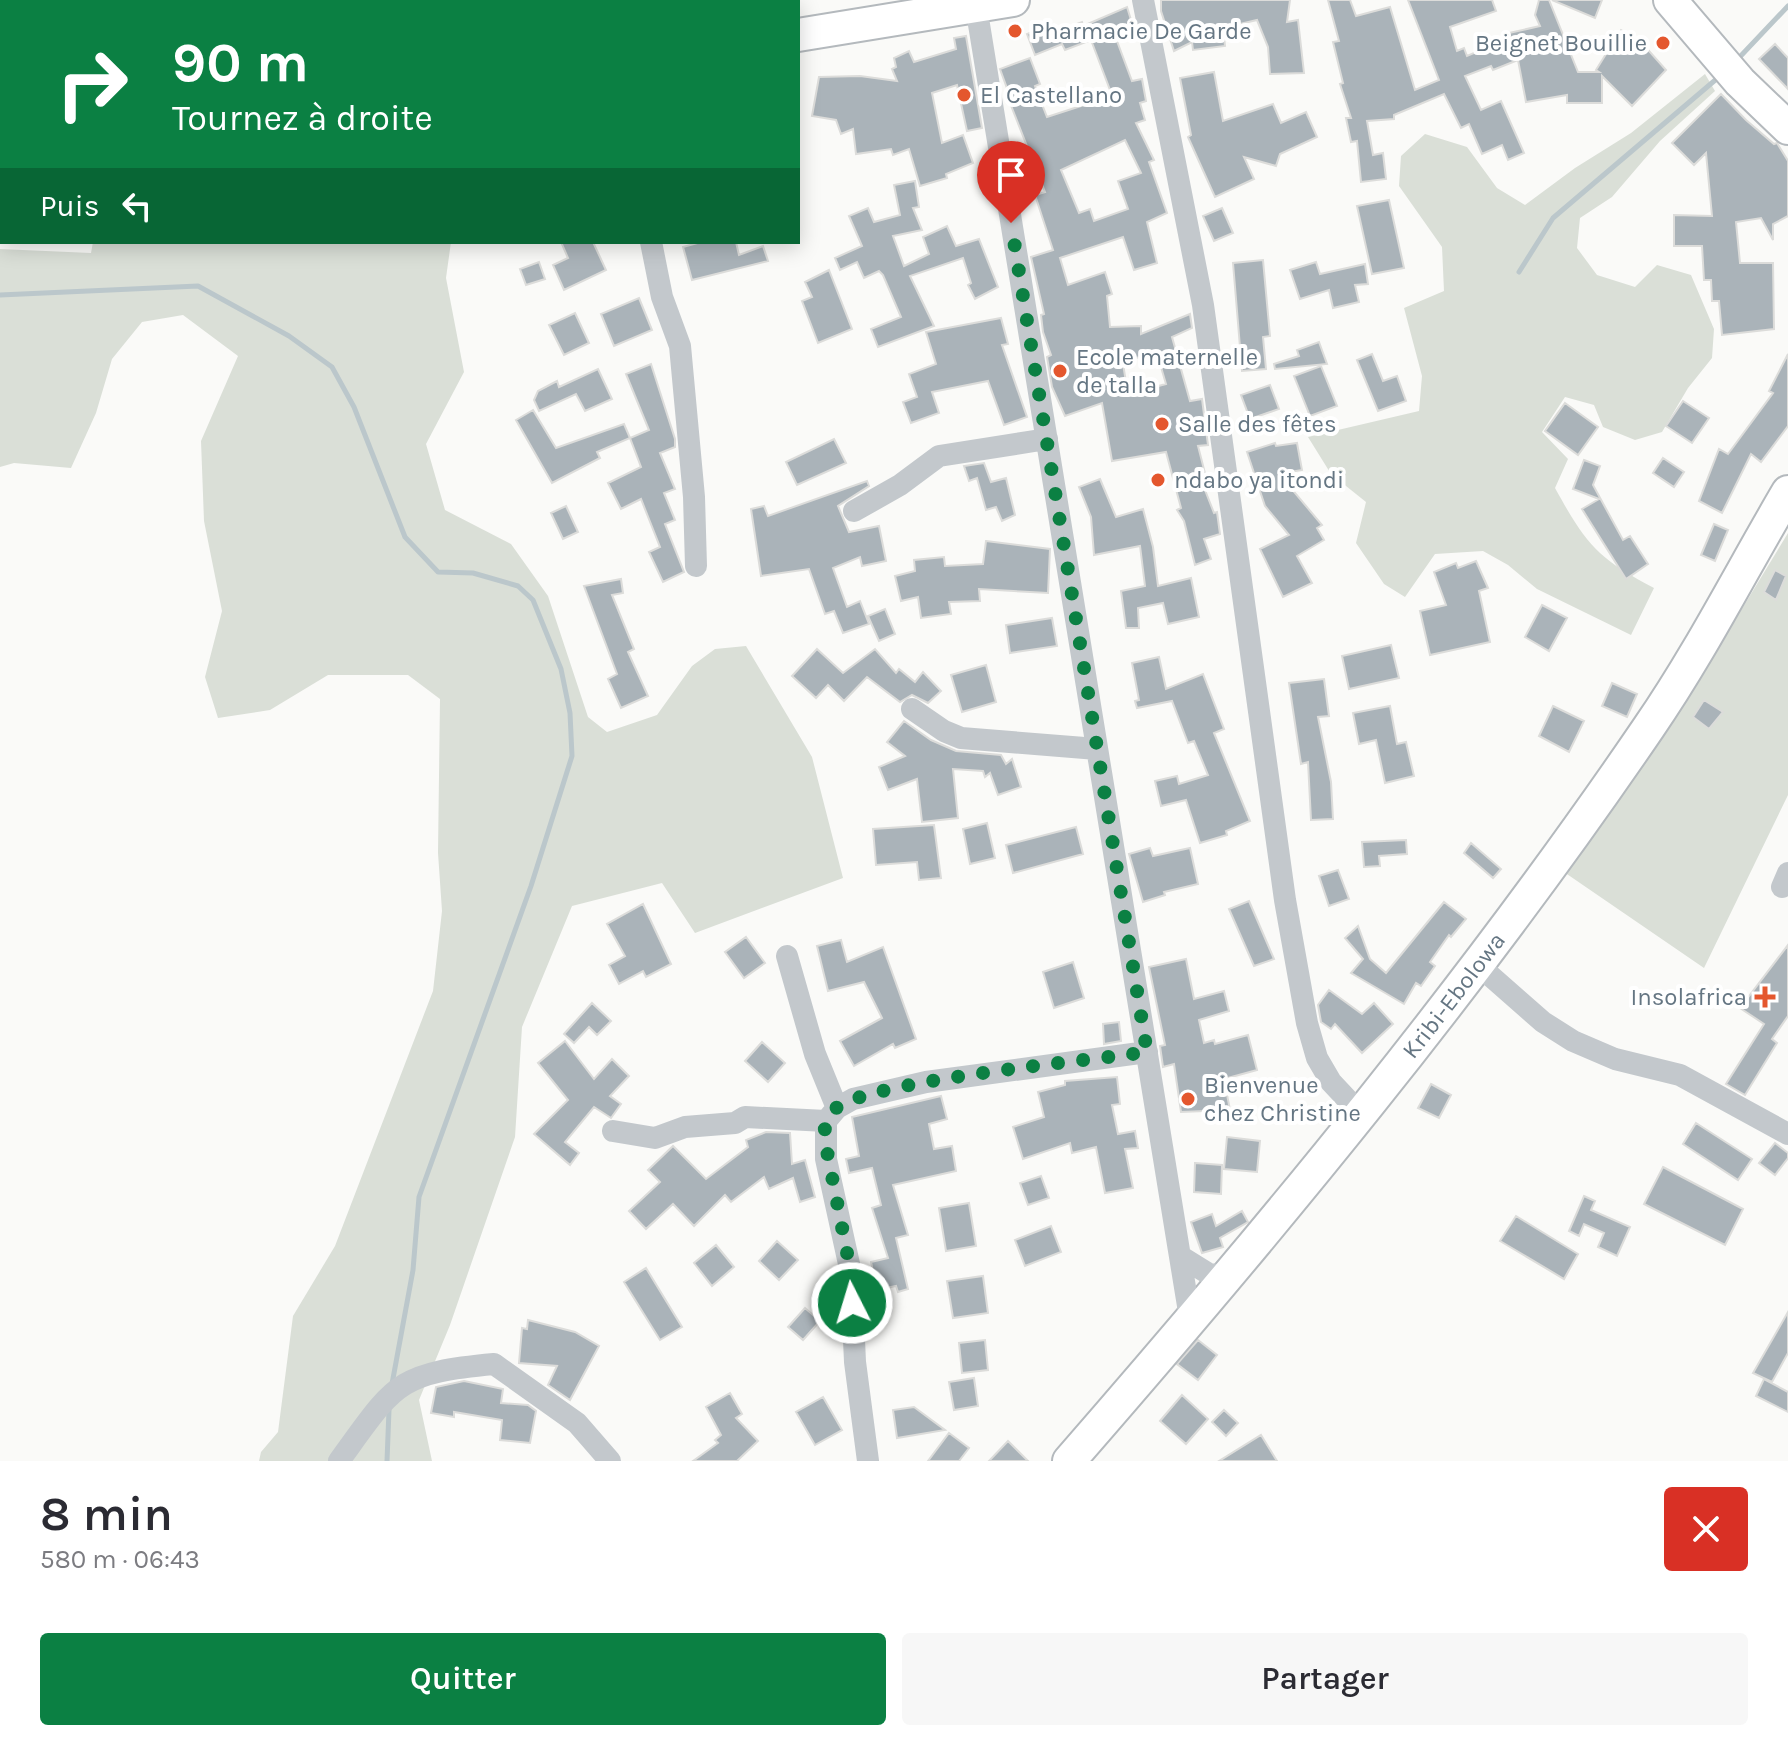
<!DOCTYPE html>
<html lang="fr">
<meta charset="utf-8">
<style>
:root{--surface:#fff;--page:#f7f7f7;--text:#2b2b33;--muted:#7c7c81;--accent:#0b8043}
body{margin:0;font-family:Karla,sans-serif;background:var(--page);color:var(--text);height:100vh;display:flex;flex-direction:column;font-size:30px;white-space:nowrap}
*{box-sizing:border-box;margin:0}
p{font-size:26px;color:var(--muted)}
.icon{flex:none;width:44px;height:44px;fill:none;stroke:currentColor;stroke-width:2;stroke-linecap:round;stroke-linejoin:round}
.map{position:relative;height:1461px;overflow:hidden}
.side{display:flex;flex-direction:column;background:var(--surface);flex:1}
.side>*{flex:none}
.hud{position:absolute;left:0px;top:0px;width:800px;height:244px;box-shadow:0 4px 20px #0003;background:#0b8043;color:#fff;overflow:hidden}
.pin{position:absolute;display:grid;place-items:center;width:68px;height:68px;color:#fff;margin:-82px -34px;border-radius:50% 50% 50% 0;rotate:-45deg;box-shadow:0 0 8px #0007}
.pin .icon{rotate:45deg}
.me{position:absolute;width:88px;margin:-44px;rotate:355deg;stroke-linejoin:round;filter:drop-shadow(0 0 6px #0008)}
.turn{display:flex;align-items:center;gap:28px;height:168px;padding:0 40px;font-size:36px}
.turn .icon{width:104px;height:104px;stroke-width:2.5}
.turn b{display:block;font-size:56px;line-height:68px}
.then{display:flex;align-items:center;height:76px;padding:0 40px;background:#0003;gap:16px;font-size:30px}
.round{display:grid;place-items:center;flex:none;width:84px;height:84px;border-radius:8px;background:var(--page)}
.head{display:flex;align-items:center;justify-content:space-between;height:136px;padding:0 40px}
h1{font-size:48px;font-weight:600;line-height:60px}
.button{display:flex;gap:16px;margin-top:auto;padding:16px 40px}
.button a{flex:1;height:92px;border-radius:8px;background:var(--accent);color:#fff;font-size:32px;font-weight:600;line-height:92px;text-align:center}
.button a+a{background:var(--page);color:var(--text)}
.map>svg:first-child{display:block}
.green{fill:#dadfd7}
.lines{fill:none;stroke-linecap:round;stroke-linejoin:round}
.stream{stroke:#bbc7cb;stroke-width:5}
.building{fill:#aab3b9;stroke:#dcdcda;stroke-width:2;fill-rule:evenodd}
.highway-casing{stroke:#b4b9bd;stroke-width:36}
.minor{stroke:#c3c8cc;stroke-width:22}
.highway{stroke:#fff;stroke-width:32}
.route{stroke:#0b8043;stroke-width:14;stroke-dasharray:0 25.2}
.poi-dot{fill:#e4572e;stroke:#fff;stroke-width:3}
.labels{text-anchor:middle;stroke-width:8;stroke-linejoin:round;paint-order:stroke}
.poi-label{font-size:24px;fill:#657683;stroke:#fff;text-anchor:start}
.street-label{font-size:24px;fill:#657683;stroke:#fff}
</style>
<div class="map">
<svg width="1788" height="1461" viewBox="0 0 1788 1461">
<rect width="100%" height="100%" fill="#fafaf8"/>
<path class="green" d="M1705 74 1715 91 1660 141 1612 197 1580 218 1577 248 1597 275 1635 287 1657 265 1691 275 1714 329 1712 358 1688 388 1662 432 1635 440 1603 427 1594 405 1565 397 1542 432 1568 459 1555 488C1586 544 1597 558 1654 588L1631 635 1537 589 1508 565 1483 551 1435 554 1405 597 1384 584 1356 543 1366 502 1331 474 1308 437 1419 411 1422 376 1404 308 1444 291 1442 247 1399 186 1401 156 1425 134 1467 147 1497 188 1525 205 1575 168 1631 133Z
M93 242H451L446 278 464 372 426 444 445 510 511 544 548 596 588 717 607 732 657 715 692 666 715 649 746 646 812 757 843 878 695 933 662 883 572 906 522 1027 515 1137 450 1325 419 1400 432 1461H259L261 1452 278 1432 293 1316 335 1246 433 991 442 911 438 853 440 699 408 675H328L270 710 218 718 205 677 222 611 204 521 201 441 238 356 183 315 142 322 112 359 96 413 71 468 14 463 0 467V249L91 253Z
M1788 533V795L1704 968 1561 870 1712 658Z"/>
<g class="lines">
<path class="stream" d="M1735 62 1788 6
M1519 272 1553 218 1720 76
M0 295 198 286 289 336 332 367 354 407 405 537 438 572 473 573 518 586 533 600 561 669 570 713 572 756 531 886 419 1197 413 1270 392 1384
M387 1461 389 1410"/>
</g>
<path class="building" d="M1161 0H1290L1287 22 1298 20 1304 73 1270 74 1268 47 1257 20 1223 28 1225 46 1193 50 1192 42 1174 51 1161 11Z
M1328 0H1350L1356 16 1390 7 1415 90 1439 80 1408 0H1492L1496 11 1450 27 1457 51 1464 48 1467 56 1510 38 1509 33 1540 26 1535 15 1539 0H1549L1578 72H1599L1596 70 1621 30 1642 43 1666 70 1632 106 1602 76V103H1567V95L1526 102 1518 60 1493 70 1491 66 1465 76 1481 110 1501 101 1524 153 1508 160 1502 145 1482 154 1469 124 1461 128 1444 94 1394 115V119L1367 121 1373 155 1383 153 1386 179 1361 182 1357 141 1351 142 1346 118H1351L1340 84 1343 83 1333 42 1339 41Z
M1552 0H1602L1595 18Z
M1127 7 1135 33 1117 41 1132 81 1142 79 1146 101 1140 103 1145 120 1136 123 1154 160 1149 162 1167 213 1147 222 1157 263 1134 270 1123 237 1060 258 1068 285 1105 272 1112 294 1107 296 1110 327 1141 326V334L1190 314 1192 328 1172 337 1190 401 1202 399 1208 445 1198 446 1209 489 1205 490 1214 513 1217 512 1220 534 1204 539 1211 559 1195 565 1184 521 1177 510 1181 508 1166 452 1112 461 1102 403 1065 416 1052 387 1047 357 1051 355 1043 332 1041 315 1044 314 1031 257 1053 250 1035 195 1045 192 1010 103 1012 102 1000 69 1030 58 1040 84 1035 86 1047 117 1087 104 1086 100 1110 90 1091 40 1065 50 1062 44 1035 55 1027 34 1052 24 1055 32 1082 22 1083 26ZM1125 140 1141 173 1118 181 1128 209 1094 221 1090 209 1079 213 1061 170ZM1158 357 1166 384 1128 394 1122 358Z
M966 36 982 128 967 131 957 85 932 93 942 143 963 135 973 163 946 174 947 178 920 186 909 149 893 155 891 149 856 154 853 129 841 134 836 120 812 116 819 77 860 76 897 81 892 69 896 67 894 58 909 51 914 62 956 49 954 38Z
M1775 44 1788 58V89L1759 59Z
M1214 72 1223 121 1273 104 1281 123 1306 112 1317 137 1280 154 1276 166 1244 157 1254 179 1215 197 1188 137 1191 135 1180 78Z
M1721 94 1746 120 1774 144 1777 143 1788 161V216L1773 224V240L1761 218 1736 222 1740 263H1773L1774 329 1722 335 1719 301H1712L1711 280H1704L1702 246H1674V215L1712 216 1706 153 1694 165 1672 143Z
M915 181 919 207 913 208 922 230 893 236 904 266 929 254 923 237 947 226 956 246 979 239 998 287 975 299 968 285 971 283 963 258 910 276 934 326 878 347 871 329 901 317 883 275 879 271 864 278 857 262 840 270 835 258 862 246 849 216 868 208 874 222 900 215 894 185Z
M1389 200 1404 268 1372 274 1357 206Z
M1222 208 1233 233 1214 241 1203 216Z
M561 242H593L606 270 564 290 553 265 568 258Z
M701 242H736L739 255 763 246 768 261 692 280 683 247Z
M1263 260 1270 336 1263 337 1266 369 1242 371 1233 263Z
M539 262 545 279 526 285 520 269Z
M1316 262 1320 274 1365 264 1368 284 1355 285 1359 302 1333 308 1329 290 1300 299 1290 270Z
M829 270 852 329 818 343 802 301 812 297 805 282Z
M639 298 652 330 614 346 601 314Z
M575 313 589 343 564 355 549 325Z
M1001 318 1008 344 1002 345 1027 417 1004 425 988 381 932 392 939 413 911 423 903 402 917 397 909 374 936 364 926 332Z
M1319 342 1327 364 1275 369 1274 364 1299 356 1297 350Z
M1372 354 1383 381 1397 376 1406 401 1378 411 1357 360Z
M1788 354V426L1761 462 1751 454 1722 513 1699 501 1719 449 1728 454 1773 393 1769 391Z
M651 364 675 439V447L660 453 675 489 664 493 675 520 665 524 684 572 663 582 649 552 660 547 641 499 621 509 608 483 641 467 630 438 649 430 626 374Z
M1321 366 1337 406 1310 416 1294 376Z
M598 369 612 399 585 411 576 394 539 411 534 400 538 391 557 381 559 387Z
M1270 385 1279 409 1250 419 1241 395Z
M1683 401 1709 418 1692 443 1666 426Z
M1565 403 1598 427 1578 455 1545 431Z
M533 410 556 448 624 424 630 438 597 452 600 458 552 483 516 420Z
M834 439 846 463 797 485 786 462Z
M1275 443 1276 446 1297 443 1302 470 1279 474 1322 525 1317 528 1324 540 1297 556 1312 583 1283 597 1260 549 1289 535 1265 506 1247 452Z
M1663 458 1684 472 1674 487 1653 473Z
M1584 460 1600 466 1593 485 1623 540 1630 536 1648 564 1626 579 1582 509 1599 499 1573 489Z
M984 463 991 482 1006 478 1015 515 1002 521 996 507 986 510 977 478 969 481 964 466Z
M1100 479 1116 517 1143 509 1153 547 1158 586 1191 578 1199 617 1168 624 1163 603 1138 608 1139 628H1126L1121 591 1145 586 1140 546 1094 555 1091 517 1079 487Z
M867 481 869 486 838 506 849 532 879 526 886 561 862 566 860 557 833 568 847 607 860 601 869 624 843 633 834 611 825 614 809 569 761 576 751 509 764 506 768 516Z
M566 506 578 532 563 539 551 513Z
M1714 524 1728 530 1715 561 1701 555Z
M986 541 1050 549 1048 593 979 589 980 601 949 602 951 614 921 618 918 597 901 601 895 576 915 571 914 560 944 557 945 566 983 564Z
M1476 561 1488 588 1479 591 1490 642 1430 655 1420 611 1446 605 1434 572 1456 563 1458 568Z
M1775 570 1786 576 1776 600 1764 592Z
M621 579 623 593 612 595 634 649 628 652 648 696 621 708 608 679 617 674 584 586Z
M1542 605 1567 618 1549 651 1525 637Z
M885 609 895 634 879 641 868 616Z
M1052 618 1057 646 1010 653 1006 625Z
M1391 645 1399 678 1349 689 1342 656Z
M817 649 843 673 875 649 896 673 899 669 915 682 923 672 941 691 928 703 912 695 900 702 867 677 844 701 828 685 816 698 792 676Z
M1159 657 1166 689 1203 674 1224 729 1214 733 1250 821 1226 831 1227 835 1200 843 1186 800 1161 806 1155 781 1177 776 1179 784 1208 775 1194 741 1188 743 1172 701 1137 708 1135 701 1139 700 1132 663Z
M986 665 996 702 962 712 951 675Z
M1324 679 1329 716 1318 717 1331 782 1333 819 1311 820 1308 762 1301 764 1289 683Z
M1612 683 1637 694 1627 717 1602 706Z
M1704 700 1723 712 1709 729 1693 717Z
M1390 706 1397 744 1406 742 1414 776 1385 783 1376 740 1359 744 1353 713Z
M1553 706 1584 721 1569 752 1539 736Z
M904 721 931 740 956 751 1001 755 1006 764 1012 759 1021 787 998 795 990 773 985 777 983 771 953 769 958 818 922 822 917 779 888 790 879 767 905 756 887 742Z
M987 823 995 858 970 864 963 829Z
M934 825 941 878 919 880 917 862 876 865 873 829Z
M1076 827 1083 854 1013 873 1006 845Z
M1406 840 1407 854 1379 856 1380 866 1364 867 1362 842Z
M1471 843 1501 869 1493 878 1464 853Z
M1150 848 1153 856 1190 848 1198 884 1164 892 1165 895 1143 902 1129 854Z
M1338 870 1349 899 1329 906 1319 876Z
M1249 901 1274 959 1254 966 1229 909Z
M1444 902 1466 919 1451 937 1449 935 1430 962 1435 966 1421 986 1416 983 1404 1004 1351 973 1363 959 1345 938 1358 926 1370 959 1386 973Z
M643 904 671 964 646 977 643 971 619 984 609 965 625 956 607 924Z
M746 937 765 963 744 978 725 952Z
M841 940 847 962 883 947 916 1039 895 1048 893 1044 854 1066 840 1041 882 1018 864 982 828 991 817 946Z
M1788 945V1016L1772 1039 1777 1043 1745 1095 1726 1084 1764 1024 1740 1008Z
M1186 959 1194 999 1224 991 1229 1011 1199 1020 1204 1043 1214 1040 1215 1044 1248 1035 1257 1070 1224 1079 1230 1110 1181 1112 1174 1064 1163 1067 1160 1046 1165 1045 1149 967Z
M1073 962 1084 998 1054 1008 1043 972Z
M1329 990 1362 1014 1374 1003 1393 1024 1362 1053 1335 1024 1331 1029 1321 1022 1318 1005Z
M592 1003 611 1021 597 1035 589 1027 574 1043 564 1034Z
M1119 1022 1121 1041 1104 1044 1103 1024Z
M565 1041 594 1079 612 1059 629 1076 610 1096 621 1104 611 1118 594 1107 565 1142 579 1153 570 1165 534 1134 568 1100 538 1063Z
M762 1042 785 1063 768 1082 745 1061Z
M1117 1077 1120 1104 1112 1105 1118 1134 1135 1131 1138 1148 1125 1149 1133 1188 1105 1193 1096 1147 1072 1153 1070 1143 1023 1159 1013 1127 1044 1117 1038 1092 1065 1085V1081Z
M1431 1084 1451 1095 1439 1118 1418 1108Z
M941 1096 947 1119 929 1124 934 1149 952 1146 956 1171 893 1185 908 1235 896 1238 908 1289 898 1292 896 1286 877 1290 871 1262 888 1258 872 1208 881 1205 872 1168 849 1173 846 1159 859 1156 852 1117Z
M1696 1123 1752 1159 1738 1180 1683 1144Z
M766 1132 790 1133 792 1164 805 1160 815 1197 800 1202 793 1178 769 1189 764 1177 731 1202 725 1195 694 1226 673 1204 646 1229 629 1211 660 1182 648 1170 673 1146 706 1179 748 1147 746 1140Z
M1227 1137 1260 1141 1257 1172 1224 1169Z
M1775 1143 1788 1153V1158L1775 1175 1759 1163Z
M1195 1163 1222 1165 1221 1194 1194 1192Z
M1663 1167 1743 1209 1725 1245 1644 1204Z
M1041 1176 1049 1198 1028 1205 1020 1183Z
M1584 1196 1595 1201 1591 1210 1630 1227 1617 1256 1598 1247 1604 1233 1584 1224 1579 1236 1569 1231Z
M969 1203 976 1246 946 1251 939 1208Z
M1242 1211 1248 1222 1220 1238 1223 1247 1202 1253 1191 1222 1212 1214 1216 1226Z
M1516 1216 1578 1254 1564 1279 1500 1241Z
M1051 1226 1061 1252 1025 1266 1015 1240Z
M777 1241 798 1260 779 1280 759 1261Z
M716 1245 734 1267 712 1286 694 1263Z
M646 1268 682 1327 660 1340 624 1282Z
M983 1276 988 1313 953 1318 947 1281Z
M805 1308 820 1321 803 1340 788 1327Z
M1788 1312V1353L1772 1382 1753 1373Z
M528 1320 575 1332 599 1346 570 1400 548 1385 557 1366 519 1363 522 1328 527 1329Z
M985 1340 988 1370 962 1373 959 1343Z
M1198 1340 1217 1355 1198 1380 1177 1364Z
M974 1378 978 1406 954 1410 949 1382Z
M1764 1379 1788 1392V1412L1756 1396Z
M464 1381 503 1389 501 1403 528 1405 536 1411 530 1443 500 1440 502 1420 454 1412V1417L431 1413 436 1387Z
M730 1393 742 1414 736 1418 758 1441 737 1461H693L718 1443 715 1440 721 1435 706 1407Z
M1182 1395 1208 1419 1186 1444 1160 1421Z
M823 1397 842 1430 815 1445 796 1412Z
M914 1407 945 1430 897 1438 893 1410Z
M1224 1410 1238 1423 1226 1436 1212 1422Z
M949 1433 969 1448 959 1461H928Z
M1261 1435 1277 1461H1219Z
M1008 1441 1028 1461H989Z"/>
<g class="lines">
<g class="highway-casing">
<g id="highway">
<path d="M1670 0 1740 82 1788 128"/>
<path d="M798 35 1013 0"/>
<path d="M0 107H2"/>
<path id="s1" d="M1069 1461C1273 1227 1474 984 1649 727 1700 653 1742 570 1788 492"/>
</g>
</g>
<path class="minor" d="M715 0V2
M975 0 1190 1318
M1143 0 1203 305 1285 900 1307 1023 1317 1058 1331 1082 1360 1113
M651 242 662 297 680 346 694 497 696 566
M854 511 900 485 939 456 1047 439
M912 709 944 731 961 738 1097 749
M1782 887 1788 873
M787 956 815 1054 837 1108
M1477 964 1543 1022 1573 1041 1615 1059 1680 1075 1788 1134
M613 1131 655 1138 685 1127 735 1123 745 1117 826 1121
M1180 1256 1209 1274 1225 1276
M339 1461C395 1384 396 1373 494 1364L577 1423 610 1461
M868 1461 855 1362 851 1273 826 1159V1121L837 1108 853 1099 926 1082 1147 1052"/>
<use href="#highway" class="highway"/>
</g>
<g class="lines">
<path class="route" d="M852 1303 851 1273 824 1136C825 1125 827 1117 835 1109 866 1081 1093 1060 1147 1052L1011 223"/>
</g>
<g class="poi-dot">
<circle cx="1015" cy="31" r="8"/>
<circle cx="1663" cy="43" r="8"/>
<circle cx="964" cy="95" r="8"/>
<circle cx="1060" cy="371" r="8"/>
<circle cx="1162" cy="424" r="8"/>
<circle cx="1158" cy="480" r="8"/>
<path d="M1761 985h8v8h8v8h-8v8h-8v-8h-8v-8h8z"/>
<circle cx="1188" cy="1099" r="8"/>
</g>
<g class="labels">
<g class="poi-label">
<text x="1031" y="39">Pharmacie De Garde</text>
<text x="1647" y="51" text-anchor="end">Beignet Bouillie</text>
<text x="980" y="103">El Castellano</text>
<text x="1076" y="365">Ecole maternelle<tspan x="1076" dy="28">de talla</tspan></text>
<text x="1178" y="432">Salle des fêtes</text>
<text x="1174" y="488">ndabo ya itondi</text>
<text x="1747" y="1005" text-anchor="end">Insolafrica</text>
<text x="1204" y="1093">Bienvenue<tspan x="1204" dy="28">chez Christine</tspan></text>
</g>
<g class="street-label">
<text dy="8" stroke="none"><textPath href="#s1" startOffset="604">Kribi-Ebolowa</textPath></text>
</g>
</g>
</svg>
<div class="pin" style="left:1011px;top:223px;background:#d93025"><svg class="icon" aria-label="arrive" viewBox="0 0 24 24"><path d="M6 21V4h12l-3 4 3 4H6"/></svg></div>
<svg class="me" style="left:852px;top:1303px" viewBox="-20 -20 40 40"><circle r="17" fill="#0b8043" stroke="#fff" stroke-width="3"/><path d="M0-11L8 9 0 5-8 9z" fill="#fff"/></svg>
<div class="hud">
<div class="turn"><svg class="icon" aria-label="right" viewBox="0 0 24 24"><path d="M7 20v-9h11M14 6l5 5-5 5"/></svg><div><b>90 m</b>Tournez à droite</div></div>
<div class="then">Puis<svg class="icon" aria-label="left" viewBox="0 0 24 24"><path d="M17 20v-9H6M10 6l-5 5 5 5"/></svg></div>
</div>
</div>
<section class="side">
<div class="head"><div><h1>8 min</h1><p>580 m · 06:43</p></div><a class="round" style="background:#d93025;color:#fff"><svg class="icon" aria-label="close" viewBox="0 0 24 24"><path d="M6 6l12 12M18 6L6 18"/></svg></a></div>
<div class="button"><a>Quitter</a><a>Partager</a></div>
</section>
